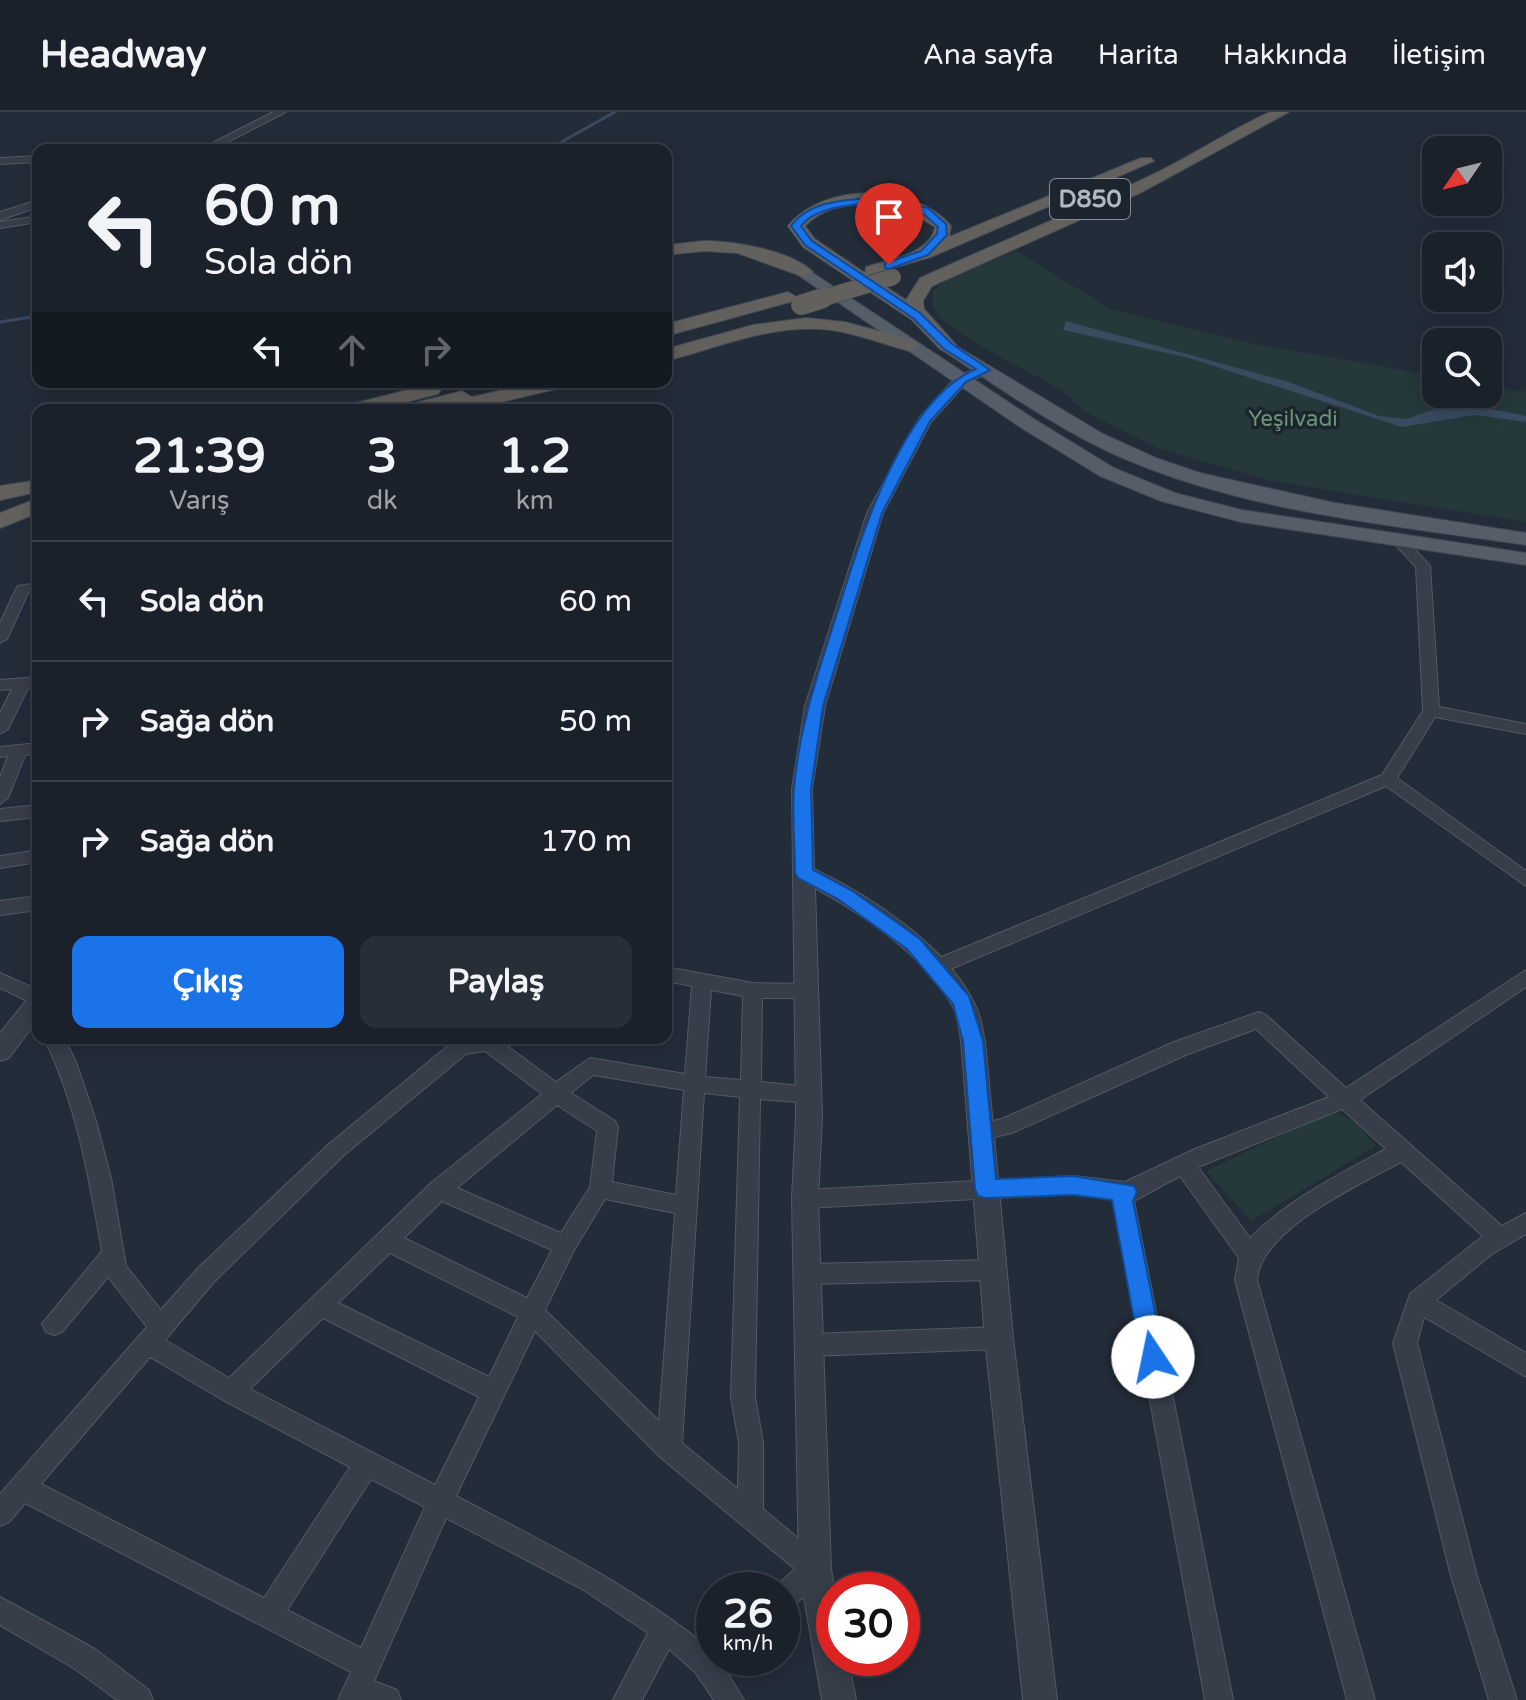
<!DOCTYPE html>
<html lang="tr">
<meta charset="utf-8">
<style>
:root{--surface:#1a212b;--page:#272e37;--text:#f1f3f6;--muted:#9fa3a9;--line:#383e47;--accent:#1a73e8}
body{margin:0;font-family:"Varela Round",sans-serif;background:var(--page);color:var(--text);height:100vh;display:flex;flex-direction:column;font-size:30px;white-space:nowrap}
*{box-sizing:border-box;margin:0}
p{font-size:26px;color:var(--muted)}
.icon{flex:none;width:44px;height:44px;fill:none;stroke:currentColor;stroke-width:2;stroke-linecap:round;stroke-linejoin:round}
.map{position:relative;flex:1;overflow:hidden}
.drawer{position:absolute;left:32px;top:292px;width:640px;height:640px;display:flex;flex-direction:column;background:var(--surface);border-radius:16px;box-shadow:0 4px 20px #0003,0 0 0 2px var(--line)}
.drawer>*{flex:none}
.top-card{position:absolute;left:32px;top:32px;width:640px;height:244px;border-radius:16px;box-shadow:0 4px 20px #0003,0 0 0 2px var(--line);background:#1a212b;color:var(--text);overflow:hidden}
.needle{width:52px;rotate:235deg}
.controls{position:absolute;left:1422px;top:24px;display:grid;gap:16px}
.controls a{display:grid;place-items:center;width:80px;height:80px;border-radius:16px;background:var(--surface);box-shadow:0 4px 20px #0003,0 0 0 2px var(--line);font-size:40px}
.speed{position:absolute;left:696px;top:1460px;display:flex;gap:16px;font-size:40px;font-weight:700;text-align:center}
.speed>*{display:grid;place-content:center;width:104px;height:104px;border-radius:50%;background:var(--surface);box-shadow:0 4px 20px #0003,0 0 0 2px var(--line);line-height:1}
.speed small{font-size:20px;font-weight:400}
.speed .limit{border:12px solid #d22;background:#fff;color:#111}
.pin{position:absolute;display:grid;place-items:center;width:68px;height:68px;color:#fff;margin:-82px -34px;border-radius:50% 50% 50% 0;rotate:-45deg;box-shadow:0 0 8px #0007}
.pin .icon{rotate:45deg}
.me{position:absolute;width:88px;margin:-44px;rotate:349deg;stroke-linejoin:round;filter:drop-shadow(0 0 6px #0008)}
.turn{display:flex;align-items:center;gap:28px;height:168px;padding:0 40px;font-size:36px}
.turn .icon{width:104px;height:104px;stroke-width:2.5}
.turn b{display:block;font-size:56px;line-height:68px}
.lanes{display:flex;align-items:center;height:76px;padding:0 40px;background:#0003;justify-content:center;gap:40px;direction:ltr}
.lanes .off{opacity:.35}
.eta{display:flex;justify-content:space-evenly;align-items:center;height:136px;text-align:center}
.eta b{font-size:48px;font-weight:800;line-height:56px}
.action{display:flex;gap:16px;margin-top:auto;padding:16px 40px}
.action a{flex:1;height:92px;border-radius:16px;background:var(--accent);color:#fff;font-size:32px;font-weight:800;line-height:92px;text-align:center}
.action a+a{background:var(--page);color:var(--text)}
ul{padding:0;list-style:none}
li{display:flex;align-items:center;gap:24px;height:120px;padding:0 40px;border-top:2px solid var(--line)}
li div{flex:1}
li b{display:block;font-size:30px}
li em{font-style:normal}
header{display:flex;align-items:center;gap:48px;box-sizing:border-box;height:112px;padding:0 40px;background:var(--surface);border-bottom:2px solid var(--line)}
header strong{font-size:38px}
nav{display:flex;gap:44px;margin-inline-start:auto;font-size:28px}
.map>svg:first-child{display:block}
.green{fill:#25383a}
.water{fill:#394a61}
.lines{fill:none;stroke-linecap:round;stroke-linejoin:round}
.stream{stroke:#394a61;stroke-width:3}
.minor-casing{stroke:#525964;stroke-width:2}
.tertiary-casing{stroke:#525964;stroke-width:2}
.primary-casing{stroke:#404852;stroke-width:2}
.trunk-casing{stroke:#424954;stroke-width:2}
.minor{fill:#373e49;fill-rule:evenodd}
.tertiary{fill:#373e49;fill-rule:evenodd}
.primary{fill:#555d69;fill-rule:evenodd}
.trunk{fill:#62615e;fill-rule:evenodd}
.trunk-bridge-far1-casing{stroke:#424954;stroke-width:17;stroke-linecap:butt}
.trunk-bridge-casing{stroke:#424954;stroke-width:21;stroke-linecap:butt}
.trunk-bridge-far1{stroke:#62615e;stroke-width:16}
.trunk-bridge{stroke:#62615e;stroke-width:20}
.route{fill:#1a73e8;stroke:#114b97;stroke-width:2}
.labels{text-anchor:middle;stroke-width:7;stroke-linejoin:round;paint-order:stroke}
.far-park-label{font-size:22px;fill:#6a9574;stroke:#1c242e}
.shield{fill:#1c242e;stroke:#858c98;stroke-width:2}
.shield-label{font-size:24px;font-weight:bold;fill:#b2b9c5}
</style>
<header>
<strong>Headway</strong>
<nav><a>Ana sayfa</a><a>Harita</a><a>Hakkında</a><a>İletişim</a></nav>
</header>
<div class="map">
<svg width="1526" height="1588" viewBox="0 0 1526 1588">
<rect width="100%" height="100%" fill="#232c39"/>
<path class="green" d="M1017 139 1110 197 1250 231 1436 264V282H1488V273L1526 280V410L1271 369 1161 337 1085 300 1063 279 979 233 939 205 932 193 933 179 950 165Z
M1337 1001 1355 1010 1376 1034 1251 1109 1206 1059 1319 1005Z"/>
<path class="water" d="M1066 209 1289 270 1379 304 1406 307 1438 296 1481 295 1526 304V310L1475 303 1402 315 1189 246 1063 218Z"/>
<g class="lines">
<path class="stream" d="M547 38 615 0
M0 210 38 204"/>
<g class="minor-casing">
<path id="minor" d="M38 104V110L0 116V110Z
M1401 427 1406 428 1430 454 1439 595 1526 612V622L1435 605 1397 666 1526 759V774L1386 674 941 861H927L925 856 927 851 1382 663 1423 599 1416 455 1394 431Z
M38 471V479L28 481 7 527 0 531V511L16 477 18 474Z
M38 565V575L28 576 8 617 0 622V601L12 577 0 578V568Z
M38 631V641L25 643 8 686 0 692V665L8 644 0 645V635Z
M38 693V705L0 709V697Z
M38 738V750L0 756V744Z
M38 784V798L0 803V789Z
M666 855 753 871 806 872 813 874 816 879 813 884 806 886H762L761 970 809 975 816 977 819 983 816 989 809 991 760 987 755 1285 763 1331V1397L824 1448 828 1457C821 1474 799 1491 782 1498V1478H772L795 1457 660 1345 535 1219 456 1384C548 1432 633 1474 714 1540V1546H718L744 1588H714L695 1560 669 1537 642 1588H613L648 1521 582 1477 446 1406 374 1569 397 1578 401 1588H338L351 1560 25 1391 9 1410 0 1414V1382L147 1215 108 1165 62 1220 54 1223 46 1220 42 1212 102 1139C89 1066 77 993 44 926H64L76 950 96 1009 111 1066 126 1154 161 1198 198 1156 329 1032 454 929 496 926 556 970 590 946 685 962 692 874 666 869ZM711 878 743 884 741 968 705 965ZM485 939 542 982 431 1071 229 1266 165 1228 214 1170 343 1044 466 942ZM593 963 684 978 676 1083 612 1070 618 1015 615 1009 571 981ZM704 981 740 985 731 1285 739 1331 738 1377 682 1331ZM557 993 597 1019 590 1075 561 1121 457 1076ZM605 1087 675 1101 659 1309 545 1198 573 1140ZM442 1089 552 1138 527 1186 404 1126ZM390 1141 518 1205 489 1265 338 1191ZM323 1206 479 1285 435 1373 250 1277ZM150 1245 223 1288 350 1355 264 1486 41 1372ZM371 1367 425 1395 361 1536 287 1498Z
M1526 858V875L1360 988 1502 1114 1526 1101V1122L1492 1142 1436 1188 1526 1241V1265L1424 1205 1417 1231 1477 1464 1517 1588H1489L1451 1464 1393 1231 1410 1182 1483 1124 1401 1050C1359 1073 1261 1117 1257 1168L1375 1588H1347L1235 1168 1239 1146 1180 1064 1134 1089 1233 1588H1205L1113 1087 1073 1082 805 1096 797 1094 794 1087 797 1080 805 1078 1073 1064 1125 1070 1195 1037 1329 985 1256 917 1188 942 1012 1021 981 1028 974 1025 971 1019 974 1013 1002 1007 1174 930 1259 900 1266 903 1346 976ZM1342 997 1386 1037C1338 1063 1289 1087 1250 1126L1198 1055Z
M0 861 38 878V894L0 876Z
M993 1148 1001 1151 1004 1158 1001 1165 993 1168 807 1172 799 1169 796 1162 799 1155 807 1152Z
M999 1215 1007 1218 1011 1226 1007 1234 999 1237 809 1244 801 1241 797 1233 801 1225 809 1222Z
M0 1485 95 1537 149 1578 153 1588H117L75 1557 0 1513Z"/>
</g>
<g class="tertiary-casing">
<path id="tertiary" d="M273 0H286L212 38H199Z
M38 44V50L0 52V46Z
M38 88V95L0 108V100Z
M984 254 991 258 989 261 967 270 931 310 883 401 825 594 812 677 814 757C870 784 948 834 975 893 981 904 982 917 985 929L1013 1226 1057 1588H1023L985 1226 961 929C959 917 958 903 952 893 923 842 864 803 815 776L822 1004 818 1087 831 1457 835 1478 834 1546H848L856 1588H822L799 1457 792 1087 796 1004 792 677 805 594 867 401 920 305 957 264Z
M38 881V907L9 946 0 949V921L30 884Z"/>
</g>
<g class="primary-casing">
<path id="primary" d="M804 155 1034 307 1114 356 1175 381 1242 398 1526 441V453L1241 410 1161 389 1100 364 1020 315 798 163 796 160Z
M948 229 1103 322 1156 346 1200 361 1335 391 1526 421V433C1390 413 1245 400 1118 344 1055 316 999 275 942 238L939 234 942 230Z"/>
</g>
<g class="trunk-casing">
<path id="trunk" d="M1270 0H1289L1140 81 932 174 923 189 924 197 957 234 948 240 941 238 912 208 803 135 788 114C823 70 915 71 951 114L949 125 1141 46H1151L1154 49 931 145 868 163 906 188 920 166C997 131 1077 99 1154 62 1195 42 1230 18 1270 0ZM868 92 906 98 935 115C931 142 887 148 866 155L865 161 815 127 805 114C823 96 843 93 868 92Z
M704 129C733 129 791 138 813 160L804 165 737 141 704 139 666 143V133Z
M788 180 797 185 794 189 666 224V212Z
M806 206 845 210 916 229 918 233 909 239C883 232 858 222 831 218 773 211 720 235 666 249V237L753 213Z
M537 270H572L569 274 468 298H400L403 294 462 279 472 285Z
M431 272 438 274 441 278 438 282 375 298H341L344 294Z
M38 368V380L0 388V374Z
M38 386V401L0 416V401Z"/>
</g>
<use href="#minor" class="minor"/>
<use href="#tertiary" class="tertiary"/>
<use href="#primary" class="primary"/>
<use href="#trunk" class="trunk"/>
<g class="trunk-bridge-far1-casing">
<path id="trunk-bridge-far1" d="M817 188 893 165"/>
</g>
<g class="trunk-bridge-casing">
<path id="trunk-bridge" d="M801 193 823 186"/>
</g>
<use href="#trunk-bridge-far1" class="trunk-bridge-far1"/>
<use href="#trunk-bridge" class="trunk-bridge"/>
</g>
<path class="route" d="M877 85 928 96 946 112 947 123 928 143 889 157 885 156V151L921 139 937 122 938 115C933 111 928 105 923 102 898 86 819 88 801 114L812 129 920 201 952 232 990 258 966 270 930 309 882 401 823 594 811 677 813 758 851 778 920 827 969 884 983 929 996 1067 1073 1064 1134 1074 1137 1080 1133 1089 1164 1245 1161 1253 1153 1256 1144 1253 1141 1245 1112 1088 1073 1083 986 1086 978 1084 975 1077 963 929 953 892 907 837 838 787 798 766 795 761C795 733 792 704 794 676 799 617 818 561 836 505 859 432 900 289 976 257L944 237 913 206 805 133 791 114C810 87 847 89 877 85Z"/>
<g class="labels">
<g class="far-park-label">
<text x="1293" y="314">Yeşilvadi</text>
</g>
<rect class="shield" x="1050" y="67" width="80" height="40" rx="6"/>
<g class="shield-label">
<text x="1090" y="95">D850</text>
</g>
</g>
</svg>
<div class="controls">
<a><svg class="needle" viewBox="-14 -14 28 28"><path d="M0-13l5 13h-10z" fill="#e53935"/><path d="M0 13l5-13h-10z" fill="#9fa3a9"/></svg></a>
<a><svg class="icon" aria-label="sound" viewBox="0 0 24 24"><path d="M4 9h4l5-4v14l-5-4H4zM17 9q2 3 0 6"/></svg></a>
<a><svg class="icon" aria-label="search" viewBox="0 0 24 24"><circle cx="10" cy="10" r="6"/><path d="M15 15l6 6"/></svg></a>
</div>
<div class="speed"><div>26<small>km/h</small></div><div class="limit">30</div></div>
<div class="pin" style="left:889px;top:153px;background:#d93025"><svg class="icon" aria-label="arrive" viewBox="0 0 24 24"><path d="M6 21V4h12l-3 4 3 4H6"/></svg></div>
<svg class="me" style="left:1153px;top:1245px" viewBox="-20 -20 40 40"><circle r="19" fill="#fff"/><path d="M0-13L10 11 0 6-10 11z" fill="#1a73e8"/></svg>
<div class="top-card">
<div class="turn"><svg class="icon" aria-label="left" viewBox="0 0 24 24"><path d="M17 20v-9H6M10 6l-5 5 5 5"/></svg><div><b>60 m</b>Sola dön</div></div>
<div class="lanes"><svg class="icon" aria-label="left" viewBox="0 0 24 24"><path d="M17 20v-9H6M10 6l-5 5 5 5"/></svg><svg class="icon off" aria-label="ahead" viewBox="0 0 24 24"><path d="M12 20V5M6 11l6-6 6 6"/></svg><svg class="icon off" aria-label="right" viewBox="0 0 24 24"><path d="M7 20v-9h11M14 6l5 5-5 5"/></svg></div>
</div>
<section class="drawer">
<div class="eta">
<div><b>21:39</b><p>Varış</p></div>
<div><b>3</b><p>dk</p></div>
<div><b>1.2</b><p>km</p></div>
</div>
<ul>
<li><svg class="icon" aria-label="left" viewBox="0 0 24 24"><path d="M17 20v-9H6M10 6l-5 5 5 5"/></svg><div><b>Sola dön</b></div><em>60 m</em></li>
<li><svg class="icon" aria-label="right" viewBox="0 0 24 24"><path d="M7 20v-9h11M14 6l5 5-5 5"/></svg><div><b>Sağa dön</b></div><em>50 m</em></li>
<li><svg class="icon" aria-label="right" viewBox="0 0 24 24"><path d="M7 20v-9h11M14 6l5 5-5 5"/></svg><div><b>Sağa dön</b></div><em>170 m</em></li>
</ul>
<div class="action"><a>Çıkış</a><a>Paylaş</a></div>
</section>
</div>
